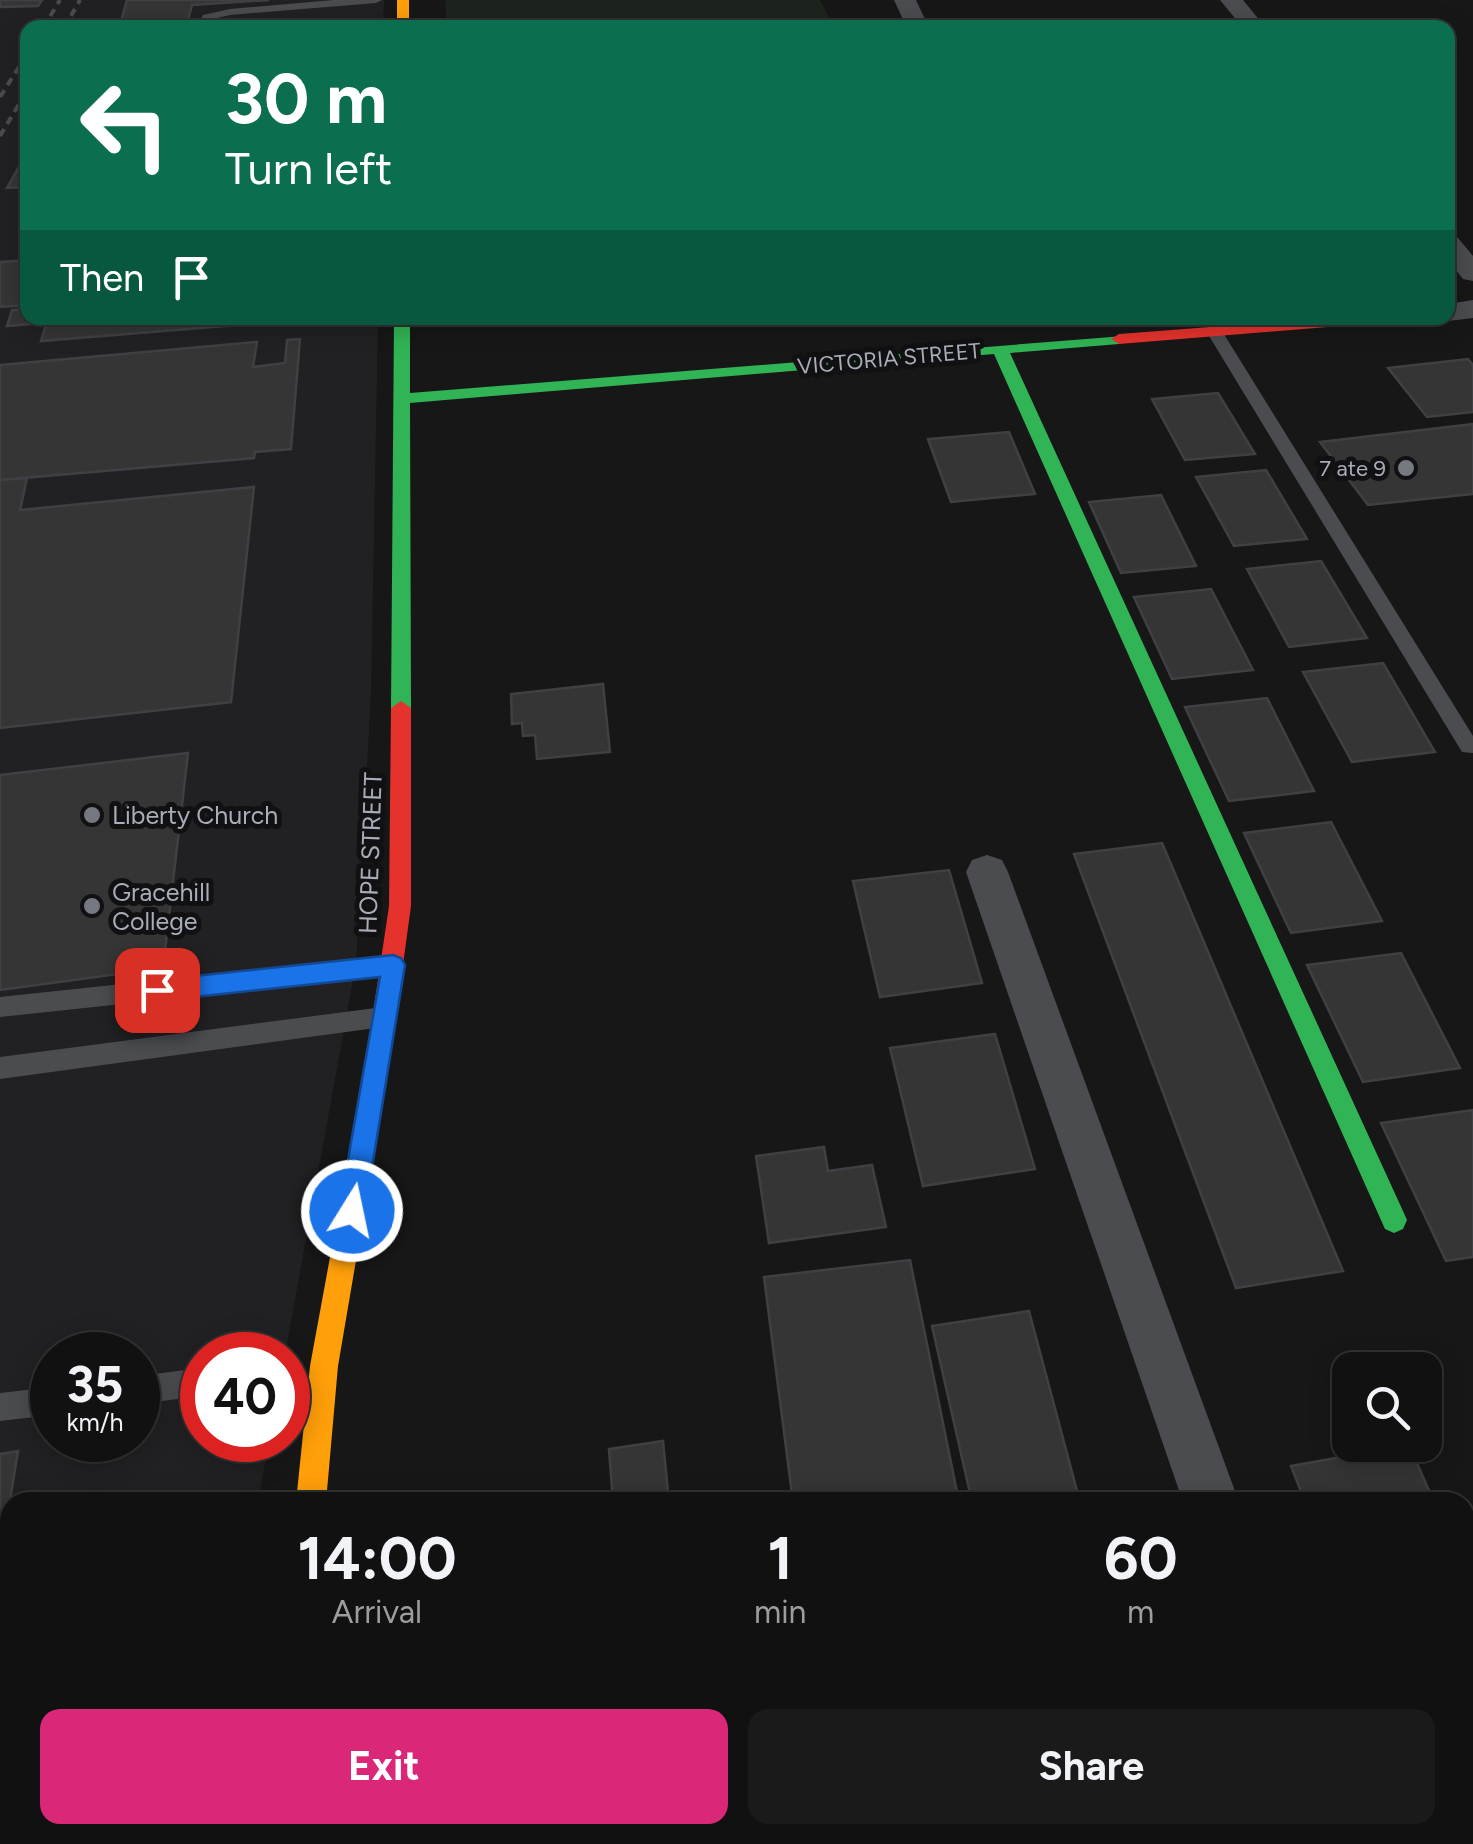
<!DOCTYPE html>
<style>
:root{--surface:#111;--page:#1a1a1a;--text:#f1f3f6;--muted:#9c9d9f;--line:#303131;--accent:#db2777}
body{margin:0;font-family:Figtree,sans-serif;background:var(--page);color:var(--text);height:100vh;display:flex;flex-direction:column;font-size:38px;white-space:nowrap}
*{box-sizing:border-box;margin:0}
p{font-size:32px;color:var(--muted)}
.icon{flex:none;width:55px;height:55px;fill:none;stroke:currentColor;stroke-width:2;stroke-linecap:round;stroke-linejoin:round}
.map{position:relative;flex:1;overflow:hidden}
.drawer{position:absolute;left:0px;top:1492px;width:1475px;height:352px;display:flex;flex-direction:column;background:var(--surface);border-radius:30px 30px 0 0;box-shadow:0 5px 25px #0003,0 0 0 2px var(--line)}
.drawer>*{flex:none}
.banner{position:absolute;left:20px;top:20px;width:1435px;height:305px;border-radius:20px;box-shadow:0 5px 25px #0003,0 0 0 2px var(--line);background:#0b6e4f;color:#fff;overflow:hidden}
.controls{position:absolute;left:1332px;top:1352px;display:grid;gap:20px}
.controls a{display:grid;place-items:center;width:110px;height:110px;border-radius:20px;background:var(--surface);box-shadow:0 5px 25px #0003,0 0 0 2px var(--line);font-size:50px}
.speed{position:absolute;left:30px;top:1332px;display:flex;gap:20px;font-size:50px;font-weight:700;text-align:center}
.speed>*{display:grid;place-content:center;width:130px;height:130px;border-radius:50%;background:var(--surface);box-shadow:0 5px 25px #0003,0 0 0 2px var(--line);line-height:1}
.speed small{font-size:25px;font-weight:400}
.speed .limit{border:15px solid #d22;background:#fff;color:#111}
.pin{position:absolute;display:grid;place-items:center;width:85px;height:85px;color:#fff;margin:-42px;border-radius:20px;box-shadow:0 5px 15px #0006}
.me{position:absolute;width:110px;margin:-55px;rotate:10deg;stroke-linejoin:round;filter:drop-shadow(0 0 8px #0008)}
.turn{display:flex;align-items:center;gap:35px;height:210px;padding:0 40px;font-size:45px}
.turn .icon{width:130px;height:130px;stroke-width:2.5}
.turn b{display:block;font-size:70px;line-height:85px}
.then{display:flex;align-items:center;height:95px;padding:0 40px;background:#0003;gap:20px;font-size:38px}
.eta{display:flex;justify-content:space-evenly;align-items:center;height:170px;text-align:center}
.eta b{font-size:60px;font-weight:700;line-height:70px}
.action{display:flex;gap:20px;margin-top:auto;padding:20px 40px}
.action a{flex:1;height:115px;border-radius:20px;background:var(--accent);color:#fff;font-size:40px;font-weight:700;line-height:115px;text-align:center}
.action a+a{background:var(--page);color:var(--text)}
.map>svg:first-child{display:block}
.built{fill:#212123;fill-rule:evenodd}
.green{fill:#1d241e}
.building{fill:#353536;stroke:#3f4043;stroke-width:2.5}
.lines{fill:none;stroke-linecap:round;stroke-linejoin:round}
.lane{fill:#4b4c50;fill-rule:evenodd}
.street{fill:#4b4c50;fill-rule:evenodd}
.fast{fill:#30b455;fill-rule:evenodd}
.slow{fill:#ff9f0a;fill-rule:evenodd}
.jam{fill:#e5322d;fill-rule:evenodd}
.rail{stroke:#4b4c4f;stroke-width:4;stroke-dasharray:8 6;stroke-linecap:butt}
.route{fill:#1a73e8;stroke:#114b97;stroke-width:2.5}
.poi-dot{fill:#757880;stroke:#111113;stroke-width:4}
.labels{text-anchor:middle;stroke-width:10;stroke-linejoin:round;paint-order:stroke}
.far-street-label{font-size:22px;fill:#a8adb8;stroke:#111113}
.far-poi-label{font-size:22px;fill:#a8adb8;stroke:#111113;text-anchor:end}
.poi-label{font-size:25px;fill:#a8adb8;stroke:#111113;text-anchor:start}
.street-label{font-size:25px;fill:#a8adb8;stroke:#111113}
</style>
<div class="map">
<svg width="1473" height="1844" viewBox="0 0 1473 1844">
<rect width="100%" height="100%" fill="#171717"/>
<path class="built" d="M0 0H384L383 27 28 28V318H378L371 694 356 963 285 1355H202V1440H269L258 1502H10V1835H135L121 1844H0ZM52 1355H138V1440H52Z"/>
<path class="green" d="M445 0H820L834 27H447Z"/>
<path class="building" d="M0 0H42L38 6 0 7Z
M127 0H269L192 5 186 28H119Z
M28 151V187L7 188Z
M28 260V305L0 307V262Z
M28 309V318H45L43 323 7 326 12 310Z
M48 318H274L273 322 41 341Z
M300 339 291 449 255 452 254 458 0 480V365L257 342 253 367 285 363 287 340Z
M1468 359 1473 365V412L1427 417 1388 368Z
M1218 393 1255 454 1185 460 1152 399Z
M1473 424V494L1368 505 1320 442Z
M1009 432 1035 494 951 502 928 439Z
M1266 470 1307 539 1234 546 1196 477Z
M27 478 20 510 254 487 231 702 0 728V480Z
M1161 495 1196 566 1121 573 1089 502Z
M1321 561 1367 638 1289 647 1247 569Z
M1211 589 1253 670 1172 679 1134 597Z
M1383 663 1435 752 1352 762 1303 672Z
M603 684 610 752 537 759 535 735 523 736 522 723 512 724 511 694Z
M1267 698 1314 791 1229 801 1185 707Z
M188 753 163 968 0 990V775Z
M1331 822 1382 921 1291 933 1244 833Z
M1162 843 1343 1271 1236 1288 1074 854Z
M949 870 982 983 880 997 853 881Z
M1401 953 1460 1068 1363 1082 1307 965Z
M995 1034 1035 1169 923 1186 890 1048Z
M1473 1110V1257L1446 1261 1381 1123Z
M824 1147 828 1171 872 1165 886 1227 769 1243 756 1156Z
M910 1260 959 1502H793L764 1277Z
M1029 1311 1080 1502H972L932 1326Z
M663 1441 669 1502H613L609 1449Z
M1409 1445 1434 1502H1305L1291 1466Z
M18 1451 1 1555 10 1553V1835H58L57 1844H0V1454Z"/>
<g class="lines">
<path class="lane" d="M334 0H382L376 3 230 15 212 19 210 28H198L203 15 230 9Z
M1214 326 1222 331 1473 736V753L1462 752 1206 331Z
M393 955 401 958 405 965 401 972 393 975 0 1017V997Z
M383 1007 391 1010 395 1017 391 1024 383 1027 0 1079V1057Z
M202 1368V1396L138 1404V1376Z
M52 1387V1415L0 1421V1393Z"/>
<path class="street" d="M894 0H916L929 28H907Z
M1220 0H1243L1266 28H1243Z
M1448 236 1458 238 1473 256V281L1463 279 1448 260Z
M1473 300V318L1448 321 1437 318H1448V304Z
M987 855 1002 860 1008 872 1239 1502H1183L966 872 972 860Z
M1473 1795V1844H1300L1297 1835H1465V1796Z"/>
<path class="fast" d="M394 318H410V393L1124 336V342L1119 344 1010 353 1403 1211 1407 1220 1403 1229 1394 1233 1385 1229 994 354 410 403 411 708 401 715 391 708Z"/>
<path class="slow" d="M397 0H409V28H397Z
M377 1056 386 1059 389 1067 338 1366 326 1502H296L310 1366 365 1067 368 1059Z
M261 1835H295L294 1844H260Z"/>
<path class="jam" d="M1326 318H1384L1376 323 1119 344 1111 339 1119 334Z
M401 701 411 708V906L389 1067 386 1075 377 1078 368 1075 365 1067 389 906 391 708Z"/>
<path class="rail" d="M43 28 60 0
M64 28 80 0
M0 97 28 53
M0 136 28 89"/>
</g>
<path class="route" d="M393 955 401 958 405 965 365 1211 361 1220 352 1224 342 1220 339 1211 380 977 157 1001 149 998 145 990 149 983 157 980Z"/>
<g class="poi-dot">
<circle cx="1406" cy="468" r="10"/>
<circle cx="92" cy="815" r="10"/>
<circle cx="92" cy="906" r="10"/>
</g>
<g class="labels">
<g class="far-street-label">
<text transform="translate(889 358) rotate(-5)" y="8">VICTORIA STREET</text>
</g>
<g class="far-poi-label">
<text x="1386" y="476">7 ate 9</text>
</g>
<g class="poi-label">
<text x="112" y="824">Liberty Church</text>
<text x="112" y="901">Gracehill<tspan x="112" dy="29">College</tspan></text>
</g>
<g class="street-label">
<text transform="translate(370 853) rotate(-88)" y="9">HOPE STREET</text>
</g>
</g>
</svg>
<div class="controls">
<a><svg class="icon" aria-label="search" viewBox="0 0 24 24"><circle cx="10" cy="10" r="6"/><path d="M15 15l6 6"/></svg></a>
</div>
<div class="speed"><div>35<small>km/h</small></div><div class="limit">40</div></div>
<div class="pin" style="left:157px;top:990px;background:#d93025"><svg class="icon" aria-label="arrive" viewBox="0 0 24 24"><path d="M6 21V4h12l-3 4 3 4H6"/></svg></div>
<svg class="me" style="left:352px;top:1211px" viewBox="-20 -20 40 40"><circle r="17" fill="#1a73e8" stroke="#fff" stroke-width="3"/><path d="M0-11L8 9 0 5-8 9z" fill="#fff"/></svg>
<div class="banner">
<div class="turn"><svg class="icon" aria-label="left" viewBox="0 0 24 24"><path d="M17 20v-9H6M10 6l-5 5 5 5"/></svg><div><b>30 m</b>Turn left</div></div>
<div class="then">Then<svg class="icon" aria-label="arrive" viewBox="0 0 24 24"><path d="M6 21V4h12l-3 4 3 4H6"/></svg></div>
</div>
<section class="drawer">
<div class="eta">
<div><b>14:00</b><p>Arrival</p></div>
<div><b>1</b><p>min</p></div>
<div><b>60</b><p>m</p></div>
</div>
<div class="action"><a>Exit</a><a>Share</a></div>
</section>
</div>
